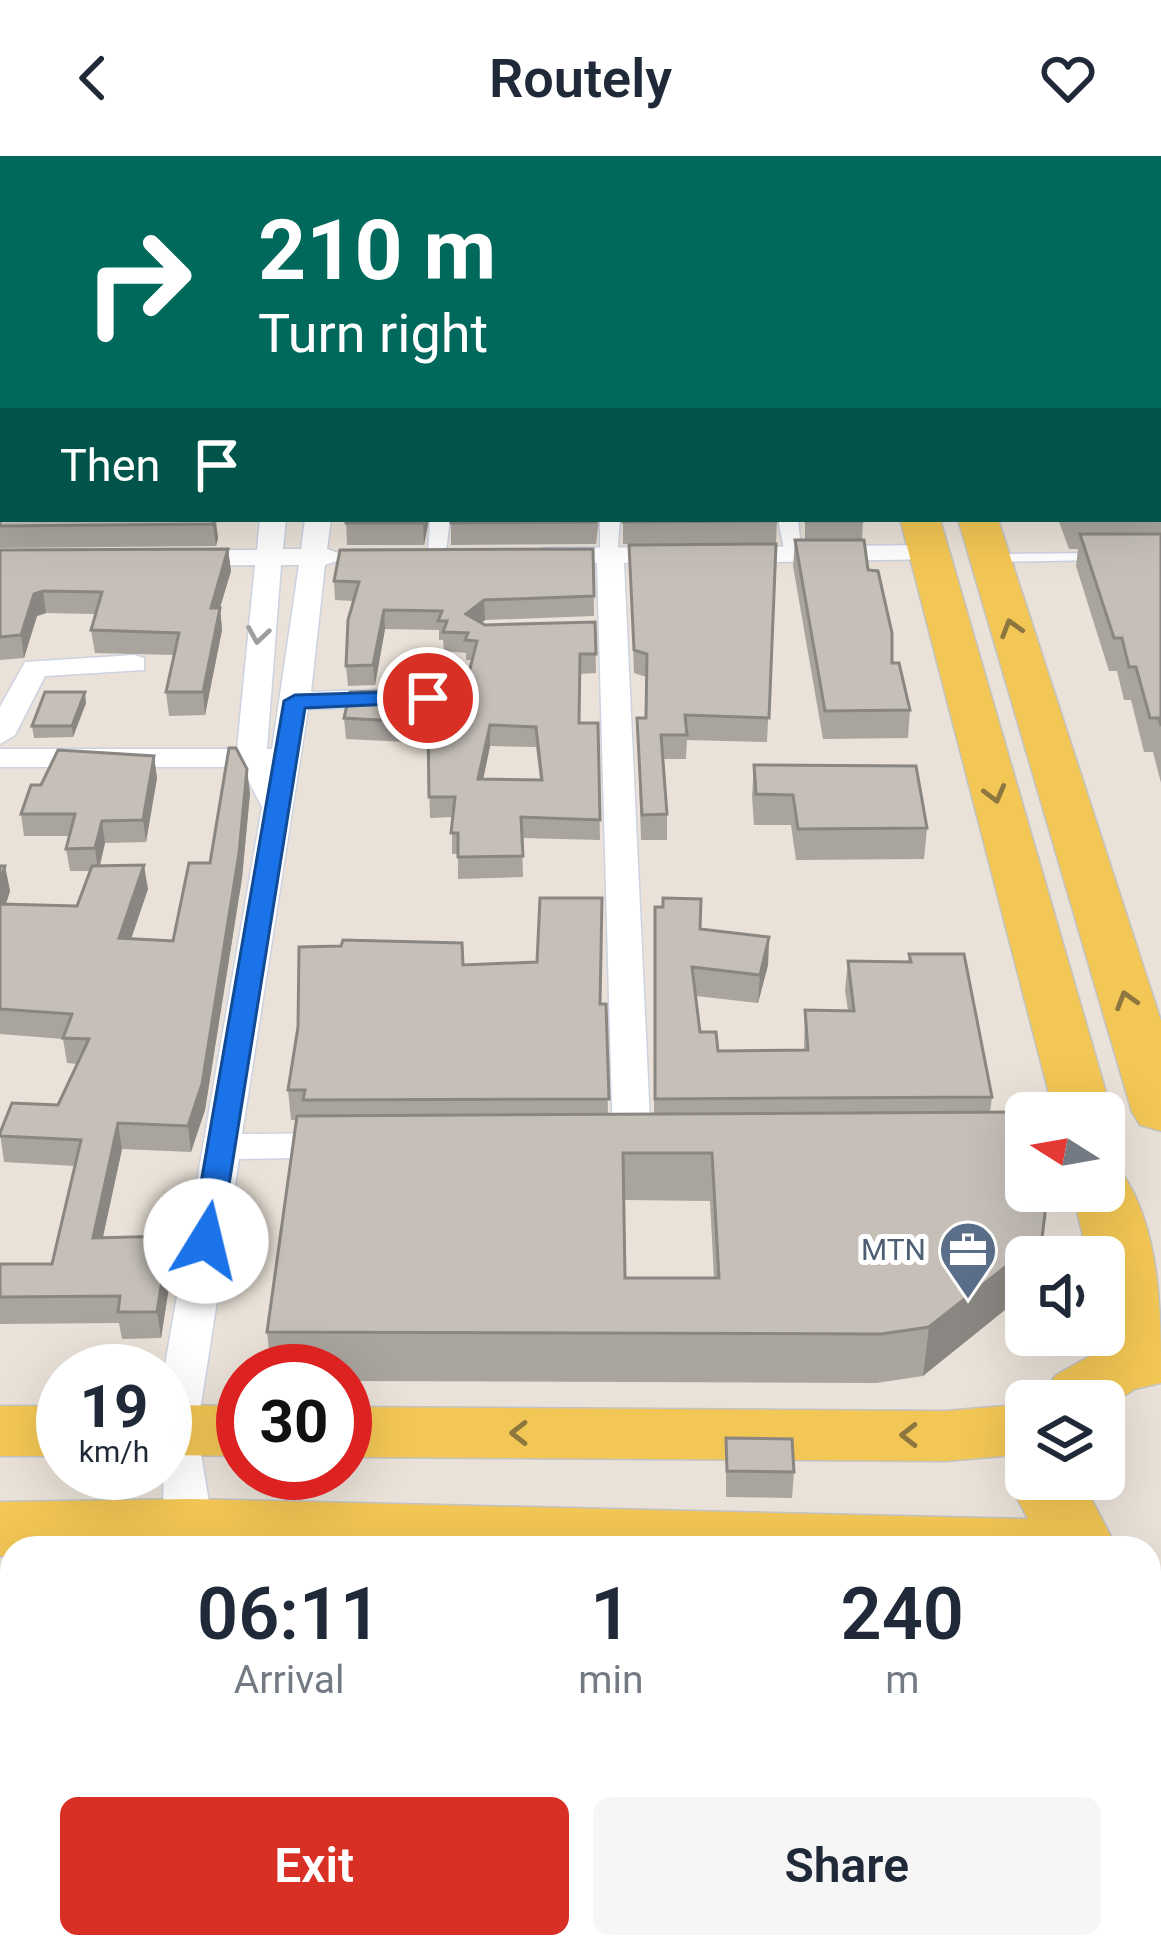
<!DOCTYPE html>
<style>
:root{--surface:#fff;--page:#f6f6f7;--text:#1f2937;--muted:#747a83;--accent:#d93025}
body{margin:0;font-family:Roboto,sans-serif;background:var(--page);color:var(--text);height:100vh;display:flex;flex-direction:column;font-size:45px;white-space:nowrap}
*{box-sizing:border-box;margin:0}
p{font-size:39px;color:var(--muted)}
.icon{flex:none;width:66px;height:66px;fill:none;stroke:currentColor;stroke-width:2;stroke-linecap:round;stroke-linejoin:round}
.map{position:relative;flex:1;overflow:hidden}
.drawer{position:absolute;left:0px;top:1380px;width:1161px;height:423px;display:flex;flex-direction:column;background:var(--surface);border-radius:36px 36px 0 0;box-shadow:0 12px 48px #0002}
.drawer>*{flex:none}
.top-card{position:absolute;left:0px;top:0px;width:1161px;height:366px;box-shadow:0 12px 48px #0002;background:#00695c;color:#fff;overflow:hidden}
.needle{width:78px;rotate:281deg}
.tools{position:absolute;left:1005px;top:936px;display:grid;gap:24px}
.tools a{display:grid;place-items:center;width:120px;height:120px;border-radius:18px;background:var(--surface);box-shadow:0 12px 48px #0002;font-size:60px}
.speed{position:absolute;left:36px;top:1188px;display:flex;gap:24px;font-size:60px;font-weight:700;text-align:center}
.speed>*{display:grid;place-content:center;width:156px;height:156px;border-radius:50%;background:var(--surface);box-shadow:0 12px 48px #0002;line-height:1}
.speed small{font-size:30px;font-weight:400}
.speed .limit{border:18px solid #d22;background:#fff;color:#111}
.pin{position:absolute;display:grid;place-items:center;width:102px;height:102px;color:#fff;margin:-51px;border:6px solid #fff;border-radius:50%;box-shadow:0 3px 12px #0007}
.me{position:absolute;width:132px;margin:-66px;rotate:9deg;stroke-linejoin:round;filter:drop-shadow(0 0 9px #0008)}
.turn{display:flex;align-items:center;gap:42px;height:252px;padding:0 60px;font-size:54px}
.turn .icon{width:156px;height:156px;stroke-width:2.5}
.turn b{display:block;font-size:84px;line-height:102px}
.then{display:flex;align-items:center;height:114px;padding:0 60px;background:#0003;gap:24px;font-size:45px}
.eta{display:flex;justify-content:space-evenly;align-items:center;height:204px;text-align:center}
.eta b{font-size:72px;font-weight:600;line-height:84px}
.primary-button{display:flex;gap:24px;margin-top:auto;padding:24px 60px}
.primary-button a{flex:1;height:138px;border-radius:18px;background:var(--accent);color:#fff;font-size:48px;font-weight:600;line-height:138px;text-align:center}
.primary-button a+a{background:var(--page);color:var(--text)}
header{display:flex;justify-content:space-between;align-items:center;height:156px;padding:0 60px;background:var(--surface);font-size:54px;font-weight:600}
.map>svg:first-child{display:block}
.lines{fill:none;stroke-linecap:round;stroke-linejoin:round}
.service-casing{stroke:#cdd2e1;stroke-width:3}
.pedestrian-casing{stroke:#cdd2e1;stroke-width:3}
.minor-casing{stroke:#cdd2e1;stroke-width:3}
.primary-casing{stroke:#c3c3c3;stroke-width:3}
.service{fill:#fff;fill-rule:evenodd}
.pedestrian{fill:#fff;fill-rule:evenodd}
.minor{fill:#fff;fill-rule:evenodd}
.primary{fill:#f3c755;fill-rule:evenodd}
.wall{fill:#a9a49e;fill-rule:evenodd}
.shaded-wall{fill:#8a8681}
.building{fill:#c5bfb8;stroke:#8a8681;stroke-width:3;fill-rule:evenodd}
.oneway{stroke:#8d773e}
.oneway2{stroke:#9e9e9e}
.route{fill:#1a73e8;stroke:#114b97;stroke-width:3}
.labels{text-anchor:middle;stroke-width:10;stroke-linejoin:round;paint-order:stroke}
.service-label{font-size:30px;fill:#4e5e75;stroke:#fff;text-anchor:end}
</style>
<header><svg class="icon" aria-label="back" viewBox="0 0 24 24"><path d="M15 5l-7 7 7 7"/></svg>Routely<svg class="icon" aria-label="heart" viewBox="0 0 24 24"><path d="M12 20l-8-8c-3-5 5-10 8-4 3-6 11-1 8 4z"/></svg></header>
<div class="map">
<svg width="1161" height="1802" viewBox="0 0 1161 1802">
<rect width="100%" height="100%" fill="#eae2d8"/>
<g class="lines">
<g class="service-casing">
<path id="service" d="M1102 397 1109 401 1107 404 990 406 983 402 990 398Z"/>
</g>
<g class="pedestrian-casing">
<path id="pedestrian" d="M430 363H450L445 404 428 400Z
M600 363H620L617 403 600 399Z
M778 363H798L802 402 785 398Z"/>
</g>
<g class="minor-casing">
<path id="minor" d="M3 44V61L0 62V45Z
M0 206H3V220H0Z
M260 363H286L283 393H301L305 363H331L327 393 350 401 325 409 311 536 393 533 408 542 393 551 308 553 242 978 343 977 356 980 362 989 356 998 343 1001 239 1003 197 1274 213 1370 209 1392H163L164 1215 262 651 241 611H0V593H237L255 409 183 410 170 402 183 394H257ZM281 409H299L272 593H267Z
M929 389 938 391V403L729 407 716 399 729 391Z
M673 391 682 393V405L624 407 651 987 645 996H619L613 987 597 407 543 408 530 400 543 392Z
M134 499 144 502V514L45 520 15 579 0 588V551L25 506Z
M93 1791H147L145 1802H91Z"/>
</g>
<g class="primary-casing">
<path id="primary" d="M306 0H336L305 3Z
M356 0H386V3H356Z
M0 4H3V22H0Z
M1158 192H1161V214H1158Z
M900 363H940L1112 957 1104 970V957H1054Z
M958 363H998L1161 865V975L1140 969 1132 956Z
M1104 1015 1125 1021C1161 1079 1161 1160 1161 1227L1135 1233 1104 1253V1245H1037L1056 1219 1099 1195 1097 1179H1104V1101H1088L1072 1035H1104Z
M1026 1248V1298L946 1305 345 1301V1251L946 1255Z
M165 1249 243 1250V1300L165 1299Z
M0 1250H63V1300H0Z
M1026 1303V1323H1081L1117 1392H12V1400H0V1346L190 1343 1028 1363 1011 1331Z
M1149 1413 1161 1417V1476L1149 1472Z"/>
</g>
<use href="#service" class="service"/>
<use href="#pedestrian" class="pedestrian"/>
<use href="#minor" class="minor"/>
<use href="#primary" class="primary"/>
</g>
<path class="wall" d="M3 100V185H0V106Z
M1158 221H1161V627L1153 596H1144L1131 544H1124L1117 515H1109L1076 410 1078 393H1069L1058 363H1158Z
M0 233 3 363H216L218 382 216 390 0 392Z
M346 363H429L424 389H347Z
M451 363H599L596 388 451 389Z
M623 363H777L776 387 623 388Z
M805 363H863L862 384 868 414 892 507 910 554 908 582 823 583 793 410 795 384H805Z
M776 388 767 586 687 584 686 603H663L667 658V684H641L637 562H645L646 521 634 517 629 389Z
M228 393 231 415 220 452 222 474 205 559 169 560 166 536 174 499 95 497 91 474 96 458 46 457 37 460 24 502 0 504V394Z
M593 393 594 460 485 464 481 467 485 469 595 466 596 517 580 518 579 567H598L600 684 522 682 523 721 458 723V698H452V661L430 662 428 587 346 583 344 562 465 532 472 504H466V497L444 495 443 484H439V474L385 473 375 529 348 530 346 510 353 445 335 444 334 425ZM490 590 536 591 540 624 483 623Z
M86 547 73 581 34 582 32 570Z
M154 600 157 622 146 686 105 687 100 710 148 733 131 782 173 785 210 707 250 637 242 722 205 954 191 996 122 993 103 1081 173 1106 161 1182 122 1183 119 1167 0 1168V1108H52L75 1010 4 1006 0 977 58 949 77 908 67 907 63 883 0 878V710H5L10 735 6 748 77 750 90 715H70L66 693 69 680H24L21 658 41 629Z
M754 609 927 672 924 703 796 704 791 669H754L752 640Z
M655 751 700 773 769 781 768 809 758 847 696 840 700 876 718 895 804 894 805 854 848 855 845 834 848 805 908 806 909 798 992 941 990 957 1045 1058 1039 1101H1026L923 1220 876 1227 345 1225V1215H271L267 1176 297 964H291L288 934 463 809 606 848 608 958H654ZM624 1044 710 1045 714 1122H625Z
M726 1282 794 1316 792 1342 726 1341Z
M0 1421H12V1752H0Z
M336 1791H473L472 1802 337 1801Z"/>
<path class="shaded-wall" d="M190 0H238L189 3Z
M895 0H919V3H887Z
M0 311 3 312V333L0 334Z
M215 363 218 382 216 390 213 368Z
M424 363H429L424 389 423 367Z
M228 393 231 415 213 474 211 452Z
M43 435 46 457 37 460 24 502 21 479 34 438Z
M484 444 485 464 467 478 466 458Z
M220 452 222 474 205 559 203 536Z
M384 454 385 473 375 529 373 509Z
M85 536 86 547 73 581 72 570Z
M490 569V590L479 644 478 623Z
M154 600 157 622 146 686 143 664Z
M247 613 250 637 242 722 205 954 191 996 188 970Z
M102 665 105 687 98 715 95 692Z
M144 709 148 733 123 807 119 782Z
M5 710 10 735 0 766V727Z
M769 781 768 809 758 847 760 819Z
M118 967 122 993 97 1108 93 1082Z
M169 1080 173 1106 161 1182 157 1156Z
M1042 1082 1039 1101H1026V1137L923 1220 929 1171Z
M237 1791H246L245 1802H236Z"/>
<path class="building" d="M107 0H190L189 3H106Z
M804 0H895L887 3 804 2Z
M3 100V165H0V106Z
M1158 221H1161V252H1159L1161 361H1158Z
M0 233H3V313V311H0Z
M3 330V363H215L213 368 0 370V332Z
M346 363H424L423 367H346Z
M451 363H596V366L451 367Z
M623 363H777V365L623 366Z
M806 363H863V365H806Z
M1080 378H1161V570L1159 562H1150L1136 511H1129L1122 482H1114Z
M795 384H864L868 414 878 415 892 477V507H899L910 554 825 555Z
M776 388 769 562 685 559 687 579H661L667 658 642 659 637 562H646L647 498 634 494 629 389Z
M228 393 211 452H220L203 536H166L179 477 91 474 102 436 43 435 34 438 21 479 0 481V394Z
M593 393 594 440 484 444 466 458 485 469 595 466 596 498H580L579 567H598L600 664 521 661 523 700 458 701V677H451L455 641H429L428 567 344 562 350 536 465 532 477 485 465 484 468 477 443 476 447 465H438L442 455 384 454 373 509 346 510 348 464 359 426 334 425 340 394ZM490 569 536 571 542 624 478 623Z
M45 536H85L72 570H32Z
M229 592H236L247 613 239 697 202 928 188 970 118 967 93 1082 169 1080 157 1156H118L120 1140 0 1141V1108H52L81 984 0 980V977L12 947 58 949 89 883 63 882 72 858 0 853V748L77 750 92 710 144 709 119 782 173 785 189 707H210Z
M58 594 154 600 143 664 102 665 95 692 66 693 75 658H21L31 629H41Z
M754 609 916 610 927 672 798 673 793 639 756 638Z
M0 710H5L0 727Z
M540 742H602L600 848H606L609 943 303 944 305 934H288L298 871 299 791 341 790 343 784 462 787 463 809 537 806Z
M663 742 701 743 700 773 769 781 760 819 692 811 700 876H716L718 895 808 894 805 854 854 855 848 805 911 806 909 798H964L992 941 655 943V751H663Z
M1025 956 1026 1035H1040L1045 1058 1042 1082 929 1171 881 1178 267 1176 297 960ZM623 997H712L719 1122H625Z
M726 1282 792 1283 794 1316 727 1315Z
M0 1421H12V1719L0 1720Z
M160 1791H237L236 1802H158Z
M426 1791H470L469 1802H425Z"/>
<defs><path id="oneway-chevron" d="M-2-3.5L2.5 0L-2 3.5" fill="none" stroke-width="1.6" stroke-linecap="round" stroke-linejoin="round" transform="scale(3)"/></defs>
<g class="oneway">
<use href="#oneway-chevron" transform="translate(1011 472) rotate(-107)"/>
<use href="#oneway-chevron" transform="translate(995 638) rotate(75)"/>
<use href="#oneway-chevron" transform="translate(1126 844) rotate(-107)"/>
<use href="#oneway-chevron" transform="translate(519 1277) rotate(-180)"/>
<use href="#oneway-chevron" transform="translate(909 1279) rotate(-180)"/>
</g>
<use class="oneway2" href="#oneway-chevron" transform="translate(258 479) rotate(99)"/>
<path class="route" d="M428 535 436 537V546L305 552 220 1085 206 1095 195 1092 191 1085 284 545 295 539Z"/>
<defs>
<g id="office-pin" transform="scale(3)"><path d="M0 17L-7.5 6A9.5 9.5 0 1 1 7.5 6Z" fill="#5c6f8a" stroke="#fff"/><path d="M-6-3h4V-5.5h4V-3h4V5H-6ZM-1-4.5V-3h2v-1.5ZM-6 0V1H6V0Z" fill="#fff"/></g>
</defs>
<g fill-rule="evenodd">
<use href="#office-pin" x="968" y="1094"/>
</g>
<g class="labels">
<g class="service-label">
<text x="926" y="1104">MTN</text>
</g>
</g>
</svg>
<div class="tools">
<a><svg class="needle" viewBox="-14 -14 28 28"><path d="M0-13l5 13h-10z" fill="#e53935"/><path d="M0 13l5-13h-10z" fill="#747a83"/></svg></a>
<a><svg class="icon" aria-label="sound" viewBox="0 0 24 24"><path d="M4 9h4l5-4v14l-5-4H4zM17 9q2 3 0 6"/></svg></a>
<a><svg class="icon" aria-label="layers" viewBox="0 0 24 24"><path d="M12 4l9 5-9 5-9-5zM3 14l9 5 9-5"/></svg></a>
</div>
<div class="speed"><div>19<small>km/h</small></div><div class="limit">30</div></div>
<div class="pin" style="left:428px;top:542px;background:#d93025"><svg class="icon" aria-label="arrive" viewBox="0 0 24 24"><path d="M6 21V4h12l-3 4 3 4H6"/></svg></div>
<svg class="me" style="left:206px;top:1085px" viewBox="-20 -20 40 40"><circle r="19" fill="#fff"/><path d="M0-13L10 11 0 6-10 11z" fill="#1a73e8"/></svg>
<div class="top-card">
<div class="turn"><svg class="icon" aria-label="right" viewBox="0 0 24 24"><path d="M7 20v-9h11M14 6l5 5-5 5"/></svg><div><b>210 m</b>Turn right</div></div>
<div class="then">Then<svg class="icon" aria-label="arrive" viewBox="0 0 24 24"><path d="M6 21V4h12l-3 4 3 4H6"/></svg></div>
</div>
<section class="drawer">
<div class="eta">
<div><b>06:11</b><p>Arrival</p></div>
<div><b>1</b><p>min</p></div>
<div><b>240</b><p>m</p></div>
</div>
<div class="primary-button"><a>Exit</a><a>Share</a></div>
</section>
</div>
